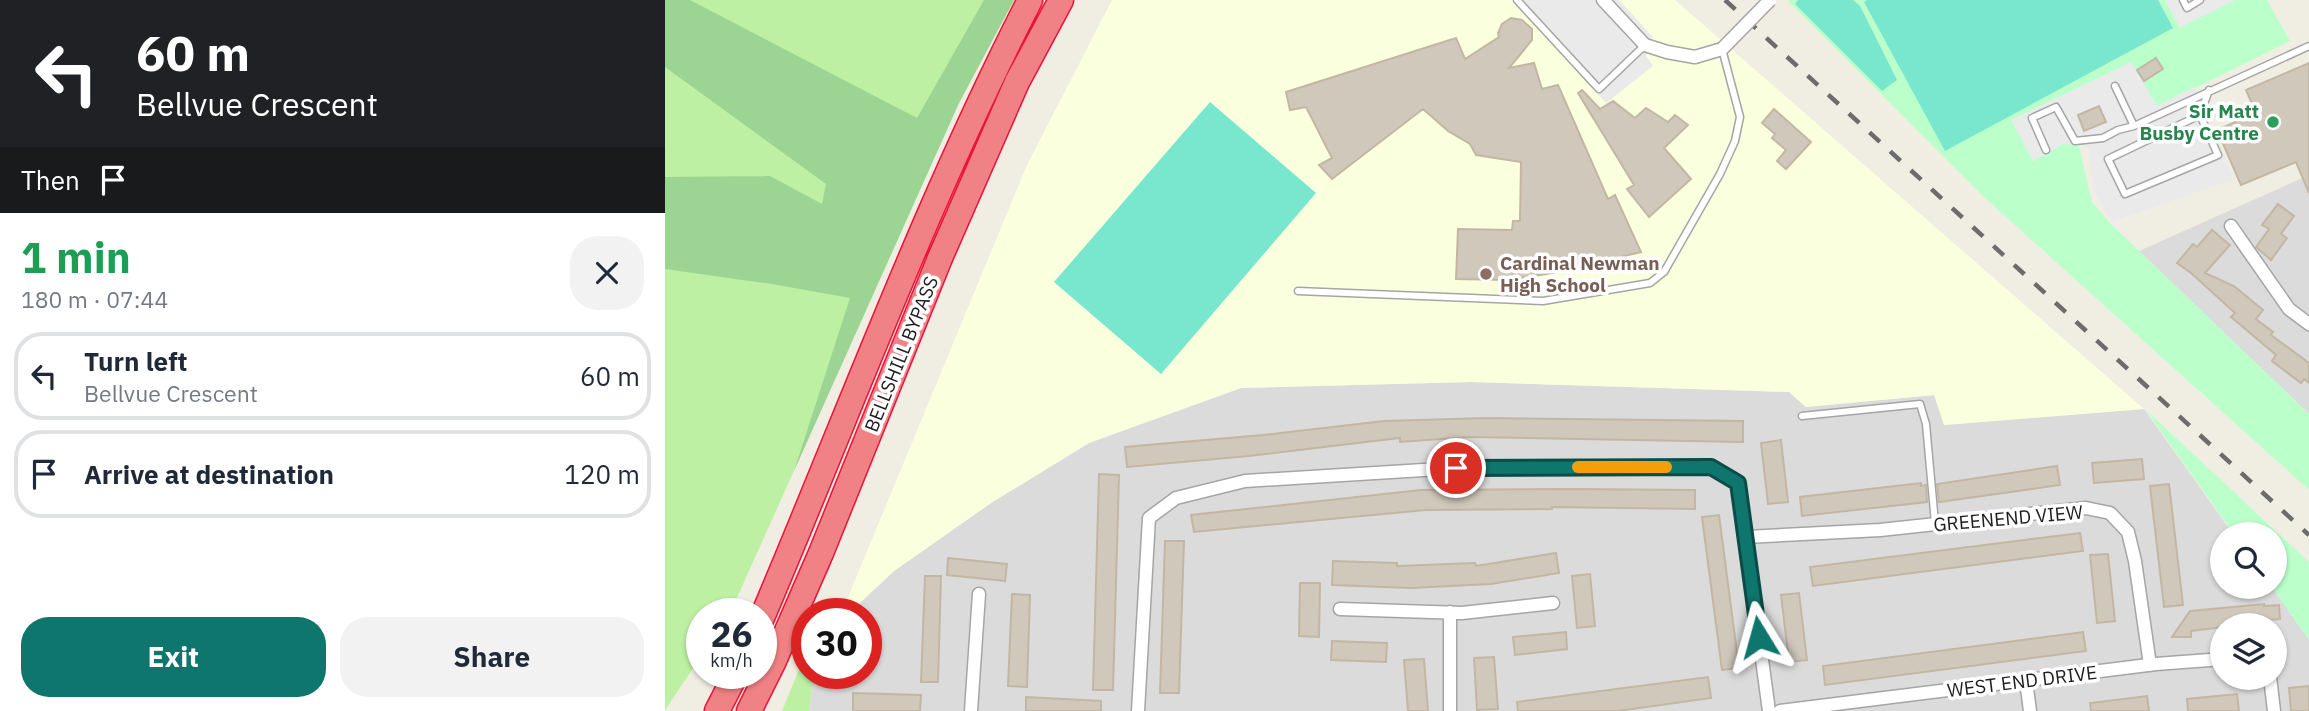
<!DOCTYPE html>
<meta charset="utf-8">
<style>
:root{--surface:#fff;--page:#f2f2f3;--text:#1f2937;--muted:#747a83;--line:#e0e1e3;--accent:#0f766e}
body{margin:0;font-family:"IBM Plex Sans",sans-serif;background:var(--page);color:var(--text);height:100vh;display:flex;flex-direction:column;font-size:26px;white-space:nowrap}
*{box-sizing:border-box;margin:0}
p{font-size:23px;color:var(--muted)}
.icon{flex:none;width:38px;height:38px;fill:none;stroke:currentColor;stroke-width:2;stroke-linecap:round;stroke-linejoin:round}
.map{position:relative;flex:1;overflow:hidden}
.drawer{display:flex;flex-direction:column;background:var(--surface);width:665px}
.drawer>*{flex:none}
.guide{background:#202124;color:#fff;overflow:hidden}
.fabs{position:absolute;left:1545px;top:522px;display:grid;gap:14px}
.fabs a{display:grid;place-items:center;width:77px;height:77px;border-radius:50%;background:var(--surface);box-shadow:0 2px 5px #0004;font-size:35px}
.speed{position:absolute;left:21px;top:598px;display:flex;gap:14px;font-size:35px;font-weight:700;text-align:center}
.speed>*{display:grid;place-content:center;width:91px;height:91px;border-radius:50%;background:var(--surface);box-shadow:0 2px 5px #0004;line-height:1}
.speed small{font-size:18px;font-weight:400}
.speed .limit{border:10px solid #d22;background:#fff;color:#111}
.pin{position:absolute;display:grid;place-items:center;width:60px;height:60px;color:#fff;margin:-30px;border:4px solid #fff;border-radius:50%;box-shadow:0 2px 7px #0007}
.me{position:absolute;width:77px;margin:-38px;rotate:352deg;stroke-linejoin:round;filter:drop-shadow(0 0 5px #0008)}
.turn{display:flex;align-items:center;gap:24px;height:147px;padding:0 21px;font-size:32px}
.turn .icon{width:91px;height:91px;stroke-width:2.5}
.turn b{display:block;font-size:49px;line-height:60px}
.then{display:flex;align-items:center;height:66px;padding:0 21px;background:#0003;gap:14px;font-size:26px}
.round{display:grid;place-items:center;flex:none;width:74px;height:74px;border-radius:28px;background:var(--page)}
.overview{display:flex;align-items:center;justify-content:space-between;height:119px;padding:0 21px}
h1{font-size:42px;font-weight:700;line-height:52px;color:#1e9e55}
.action{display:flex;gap:14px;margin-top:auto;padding:14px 21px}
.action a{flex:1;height:80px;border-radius:28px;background:var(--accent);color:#fff;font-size:28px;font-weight:700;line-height:80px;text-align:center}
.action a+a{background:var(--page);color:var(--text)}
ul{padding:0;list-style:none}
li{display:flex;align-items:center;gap:21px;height:88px;margin:0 14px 10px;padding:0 7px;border:4px solid var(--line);border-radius:28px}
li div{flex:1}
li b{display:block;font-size:26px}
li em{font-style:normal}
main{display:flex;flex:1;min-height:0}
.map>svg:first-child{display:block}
.residential{fill:#dcdbdb;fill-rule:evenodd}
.education{fill:#faffdd}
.grass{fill:#bdf0a3}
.forest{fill:#9cd493}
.park{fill:#bbffcb}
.pitch{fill:#78e7ce}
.parking{fill:#eaeaea;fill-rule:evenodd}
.building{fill:#d0c8bb;stroke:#c3b6a3;stroke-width:2}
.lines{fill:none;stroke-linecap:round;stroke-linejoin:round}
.lane-casing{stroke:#a5a5a5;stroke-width:9}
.street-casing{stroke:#a5a5a5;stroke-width:15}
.highway-casing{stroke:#ec123a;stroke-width:27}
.lane{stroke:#fff;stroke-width:6}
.street{stroke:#fff;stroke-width:12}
.highway{stroke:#f08285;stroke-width:24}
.rail{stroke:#6c6c6c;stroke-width:4.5;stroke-dasharray:14 14;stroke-linecap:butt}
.street-bridge-casing{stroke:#a5a5a5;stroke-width:15;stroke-linecap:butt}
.street-bridge{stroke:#fff;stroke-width:12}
.route-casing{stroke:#0a4d48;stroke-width:18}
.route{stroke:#0f766e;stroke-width:12}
.slow{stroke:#f59e0b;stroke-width:12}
.leisure-dot{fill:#2e9e5b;stroke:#fff;stroke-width:2.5}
.education-dot{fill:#8d6e63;stroke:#fff;stroke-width:2.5}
.labels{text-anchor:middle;stroke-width:7;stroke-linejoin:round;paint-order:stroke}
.leisure-label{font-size:19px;font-weight:bold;fill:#27864d;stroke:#fff;text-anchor:end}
.education-label{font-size:19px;font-weight:bold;fill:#785e54;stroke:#fff;text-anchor:start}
.street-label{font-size:19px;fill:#1e1e1e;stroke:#fff}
</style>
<main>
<section class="drawer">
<div class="guide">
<div class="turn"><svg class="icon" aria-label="left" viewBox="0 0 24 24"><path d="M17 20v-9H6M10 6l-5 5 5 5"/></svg><div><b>60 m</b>Bellvue Crescent</div></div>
<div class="then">Then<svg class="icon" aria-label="arrive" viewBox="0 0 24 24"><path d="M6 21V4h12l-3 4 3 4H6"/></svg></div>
</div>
<div class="overview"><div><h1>1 min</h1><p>180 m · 07:44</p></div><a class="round"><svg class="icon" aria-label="close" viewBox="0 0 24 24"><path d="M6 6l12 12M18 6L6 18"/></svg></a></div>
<ul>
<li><svg class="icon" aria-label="left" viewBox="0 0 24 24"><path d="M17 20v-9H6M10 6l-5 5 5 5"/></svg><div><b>Turn left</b><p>Bellvue Crescent</p></div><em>60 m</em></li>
<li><svg class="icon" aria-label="arrive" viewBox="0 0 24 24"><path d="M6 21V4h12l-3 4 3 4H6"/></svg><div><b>Arrive at destination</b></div><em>120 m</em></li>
</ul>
<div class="action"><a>Exit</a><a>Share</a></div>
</section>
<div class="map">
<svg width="1644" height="711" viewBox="0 0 1644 711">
<rect width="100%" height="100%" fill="#f0eee3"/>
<path class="residential" d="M1644 175V414L1474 251Z
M806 382 1124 392 1141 407 1270 395 1279 425 1479 409 1568 534H1558V586H1606L1644 640V711H144L148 674H201V614H183L229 571 326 503 424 443 576 388ZM1558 625H1610V677H1558Z"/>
<path class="education" d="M447 0H1010L1479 409 1279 425 1269 395 1141 407 1124 392 806 382 576 388 424 443 326 503 229 571 183 614H176L362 165Z"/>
<path class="grass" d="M0 0H349L294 103 66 611 64 614H37V655L0 710Z
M142 650V674H148L144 711H117Z"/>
<path class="forest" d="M0 0H25L252 118 319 0H349L294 103 129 471 185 298 107 284 0 269V177L105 176 157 204 161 184 0 67Z"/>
<path class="park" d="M1124 0H1602L1625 41 1414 146 1427 202 1445 223 1644 414V490L1320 198 1123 1Z
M1480 409 1644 562V640L1606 586H1610V534H1569Z"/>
<path class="pitch" d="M1133 0H1188L1195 6 1232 80 1217 91 1130 4Z
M1202 0H1493L1508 28 1280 151 1199 2Z
M545 102 651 193 496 374 389 282Z"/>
<path class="parking" d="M848 0H954L988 37 981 56 988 66 941 103Z
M1500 0H1570L1515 28Z
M1466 62 1492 106 1529 87 1569 179 1447 222 1429 191 1423 146 1398 144 1368 161 1346 120ZM1434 106 1441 122 1420 131 1413 115Z"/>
<path class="building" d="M846 18 857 20 867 29V40L844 68 869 63 877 89 893 85 943 199 950 195 976 252 894 272 844 280 791 279 793 229 847 230 848 221H855L856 162 811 155 805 144 783 131 758 109 667 179 654 165 667 158 641 107 625 110 621 92 791 38 800 59 834 37 833 33 837 24Z
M1491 58 1498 69 1479 81 1472 70Z
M1644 63V193L1631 162 1576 185 1552 130 1591 113 1581 90Z
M917 90 935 109 948 101 970 118 981 108 1003 122 1010 115 1023 125 999 148 1026 179 984 217 962 189 969 185 913 93Z
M1434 106 1441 122 1419 131 1413 115Z
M1109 109 1146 142 1121 169 1112 161 1121 150 1107 138 1110 134 1097 123Z
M1613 204 1629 216 1616 234 1622 238 1606 260 1591 247 1604 229 1597 225Z
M1547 230 1565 245 1540 273 1569 286 1598 310 1591 319 1608 332 1606 335 1644 363V383L1639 379 1636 383 1607 361 1611 355 1566 317 1570 313 1526 273 1512 263 1528 244 1532 247Z
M821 418 1078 421V442L805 437 735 442V438L584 456 462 467 460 447 598 435 719 421Z
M1116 440 1123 502 1103 504 1096 443Z
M1477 459 1479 479 1429 483 1427 463Z
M1392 466 1395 485 1274 502 1272 484Z
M434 474 454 475 448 690H428Z
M1256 483V486L1261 485 1262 502 1137 516 1135 497Z
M1504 484 1518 605 1499 607 1485 486Z
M908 489 1030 490V509L887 507V509L761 510 529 532 526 515 756 490Z
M1054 515 1074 668 1057 670 1037 517Z
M1415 533 1418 551 1148 586 1145 567Z
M500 541H519L514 693H495Z
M891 553 894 573 826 584 746 588 667 585 668 561 732 563V566L810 563 811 566Z
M1443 554 1450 621 1432 623 1425 555Z
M283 558 342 564 340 581 282 575Z
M925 574 930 626 912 628 907 576Z
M260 576H276L273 682H256Z
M635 583H655L654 637 634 636Z
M1134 593 1142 660 1124 662 1116 595Z
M347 594 365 595 362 687 343 686Z
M1599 604V606L1614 605 1615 619 1601 620V622L1580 625H1558V627L1526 631V637H1507L1525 611Z
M901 632 902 649 850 655 848 637Z
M1418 632 1421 651 1160 685 1158 666Z
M667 641 722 643 721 662 666 660Z
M829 657 833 709 812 710 809 658Z
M759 659 763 711H743L739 660Z
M1043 677 1046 698 953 711H853L852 702Z
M1644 686V711H1626L1624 688Z
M188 693 256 695 255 711H188Z
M1572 694 1574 711H1523L1522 699Z
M1482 696 1484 711H1426L1425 703Z
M361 697 436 701V711H361Z"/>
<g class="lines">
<g class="lane-casing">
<path id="lane" d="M852 0 934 89 979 46
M1518 0 1522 8 1535 0
M1450 86 1469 126 1644 46
M1535 115 1443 159 1460 194 1553 155 1535 115 1544 90
M1381 150 1367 118 1391 107 1410 141 1438 138 1453 130 1469 126
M633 291 878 301 985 283 999 272 1055 174 1070 141 1075 117 1057 49
M1137 416 1255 404 1261 424 1270 523"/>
</g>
<g class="street-casing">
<path id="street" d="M938 0 980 45 1002 52 1030 57 1057 49
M1566 226 1624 309 1644 324
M1081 537 1215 530 1421 508 1445 513 1463 532 1470 561 1485 665
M675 609 797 613 888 603
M1605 677 1609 711
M1361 681 1365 711
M306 711 314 594
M473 711 484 518 511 498 580 481 791 468 1046 467 1073 483 1104 711
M785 711V612
M1115 711 1491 664 1558 659"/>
</g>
<g class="highway-casing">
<path id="highway" d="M96 620C184 413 262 200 365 0
M52 711 71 674
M84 711 108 663 156 553 275 258 352 82 396 0"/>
</g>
<use href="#lane" class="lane"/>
<use href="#street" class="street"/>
<use href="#highway" class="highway"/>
<path class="rail" d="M1060 0 1644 535"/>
<g class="street-bridge-casing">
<path id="street-bridge" d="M1057 49 1105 0"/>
</g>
<use href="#street-bridge" class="street-bridge"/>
</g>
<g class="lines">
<g class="route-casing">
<path id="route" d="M791 468 1046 467 1073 483 1094 637"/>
</g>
<use href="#route" class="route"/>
<path class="slow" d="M913 467H1001"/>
</g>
<circle class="leisure-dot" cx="1608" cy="122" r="7"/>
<circle class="education-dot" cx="821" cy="274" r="7"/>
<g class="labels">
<g class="leisure-label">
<text x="1594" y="118">Sir Matt<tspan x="1594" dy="22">Busby Centre</tspan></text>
</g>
<g class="education-label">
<text x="835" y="270">Cardinal Newman<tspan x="835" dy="22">High School</tspan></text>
</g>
<g class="street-label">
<text transform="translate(236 354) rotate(-68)" y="7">BELLSHILL BYPASS</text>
<text transform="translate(1343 518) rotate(-5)" y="7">GREENEND VIEW</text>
<text transform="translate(1357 681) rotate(-7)" y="7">WEST END DRIVE</text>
</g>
</g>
</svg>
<div class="fabs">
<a><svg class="icon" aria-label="search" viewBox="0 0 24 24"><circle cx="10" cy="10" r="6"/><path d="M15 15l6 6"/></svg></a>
<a><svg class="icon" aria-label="layers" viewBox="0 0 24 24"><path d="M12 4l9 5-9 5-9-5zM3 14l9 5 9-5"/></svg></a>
</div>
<div class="speed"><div>26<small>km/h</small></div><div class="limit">30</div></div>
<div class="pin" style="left:791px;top:468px;background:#d93025"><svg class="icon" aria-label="arrive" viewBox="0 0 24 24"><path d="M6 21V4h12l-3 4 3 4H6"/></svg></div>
<svg class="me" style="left:1094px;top:637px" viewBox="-20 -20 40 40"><path d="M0-17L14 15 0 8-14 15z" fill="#0f766e" stroke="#fff" stroke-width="4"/></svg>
</div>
</main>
